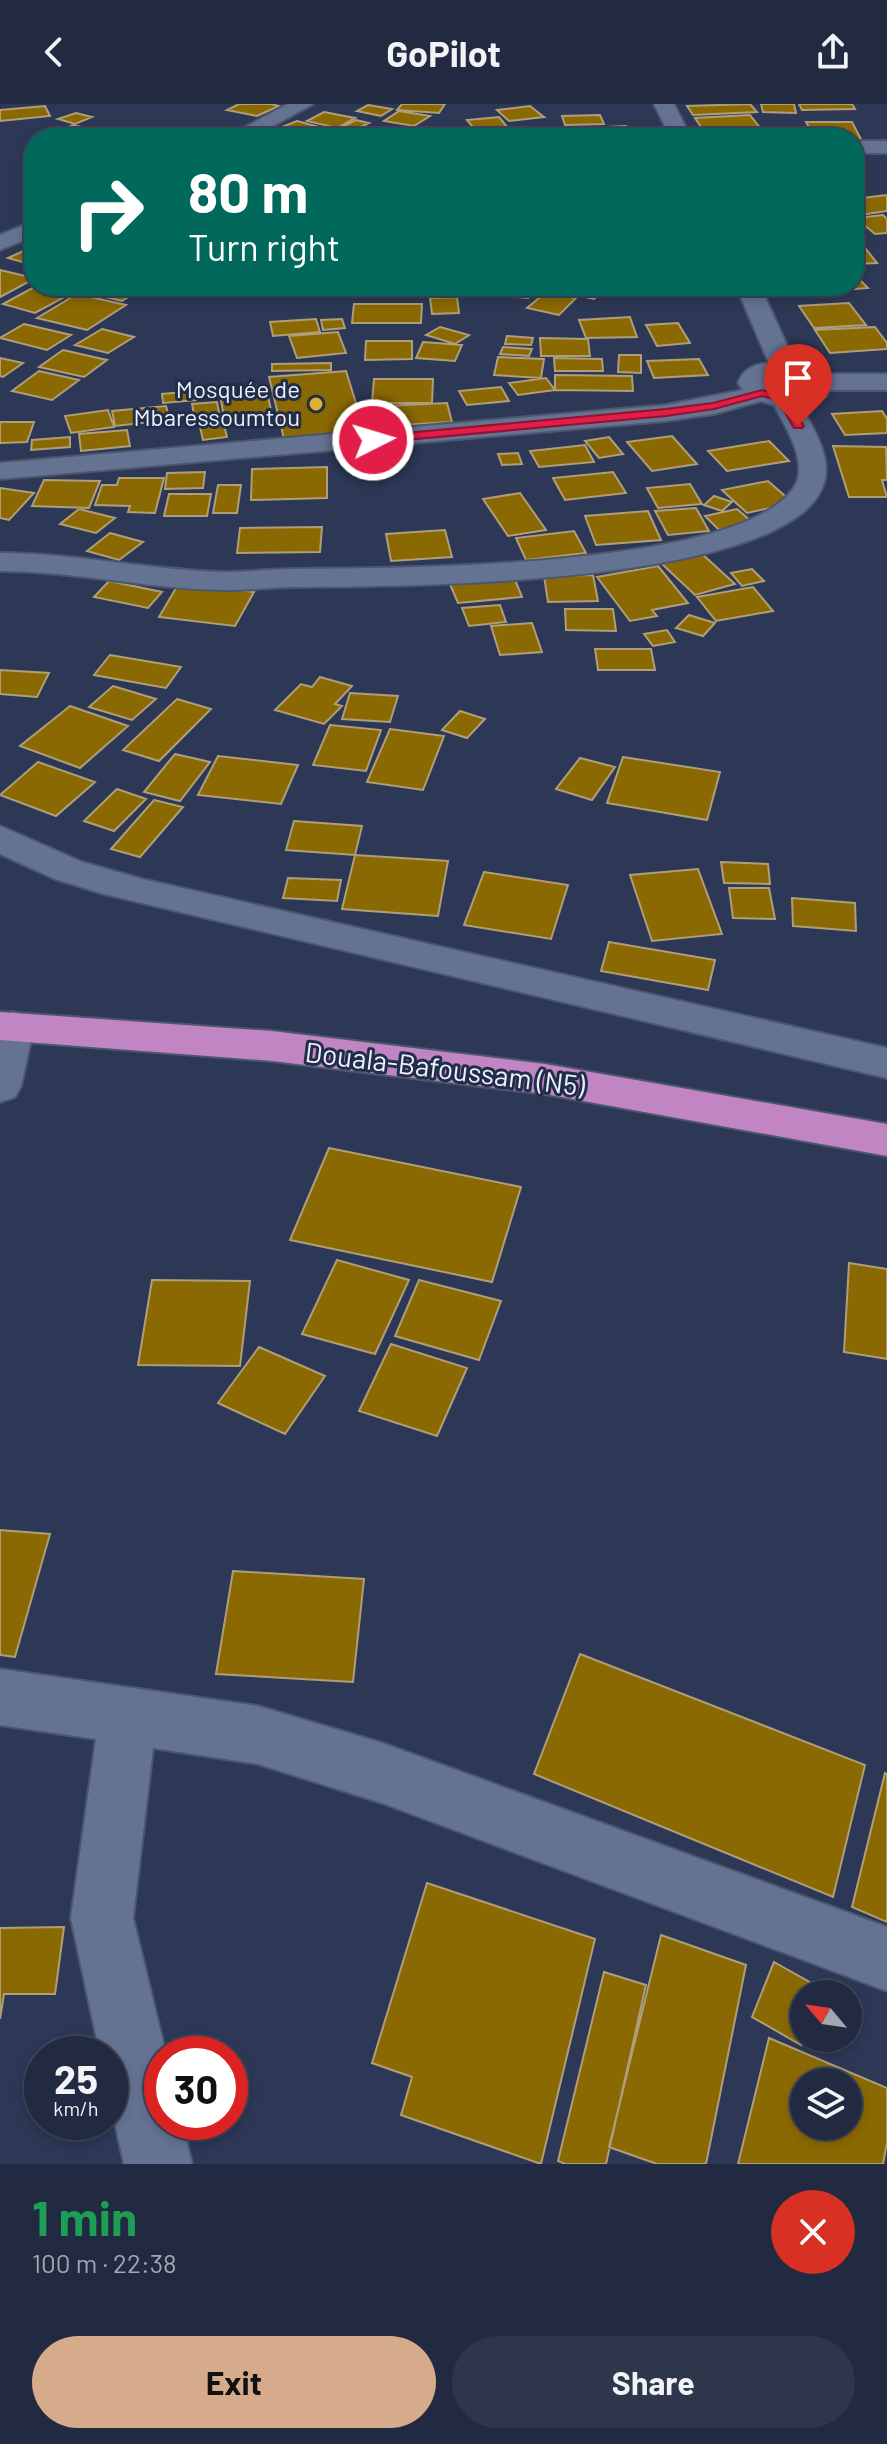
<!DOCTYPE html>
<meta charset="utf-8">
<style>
:root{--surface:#212a40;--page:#2d364b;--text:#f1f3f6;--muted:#a2a7b1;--line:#3e4659;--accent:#d6ab8b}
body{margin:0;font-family:Barlow,sans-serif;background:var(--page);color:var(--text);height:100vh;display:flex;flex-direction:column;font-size:30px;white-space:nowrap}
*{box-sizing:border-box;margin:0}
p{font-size:26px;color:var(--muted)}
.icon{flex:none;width:44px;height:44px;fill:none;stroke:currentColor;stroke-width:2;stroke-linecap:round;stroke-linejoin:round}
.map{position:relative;height:2060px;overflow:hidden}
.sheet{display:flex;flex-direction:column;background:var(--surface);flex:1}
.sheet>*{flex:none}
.top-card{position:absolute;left:24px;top:24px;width:840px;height:168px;border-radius:32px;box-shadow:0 4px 12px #0003,0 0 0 2px var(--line);background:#00695c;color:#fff;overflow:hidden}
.needle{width:52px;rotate:299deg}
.fabs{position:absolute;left:790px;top:1876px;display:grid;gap:16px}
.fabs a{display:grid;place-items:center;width:72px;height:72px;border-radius:50%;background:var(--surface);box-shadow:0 4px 12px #0003,0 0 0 2px var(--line);font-size:40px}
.speed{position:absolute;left:24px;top:1932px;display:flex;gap:16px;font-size:40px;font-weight:700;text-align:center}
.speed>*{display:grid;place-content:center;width:104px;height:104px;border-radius:50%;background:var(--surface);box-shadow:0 4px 12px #0003,0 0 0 2px var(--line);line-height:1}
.speed small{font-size:20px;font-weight:400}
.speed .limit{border:12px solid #d22;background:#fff;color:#111}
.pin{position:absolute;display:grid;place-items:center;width:68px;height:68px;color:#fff;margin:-82px -34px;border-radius:50% 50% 50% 0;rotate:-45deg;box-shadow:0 0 8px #0007}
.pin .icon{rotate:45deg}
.me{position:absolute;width:88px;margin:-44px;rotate:85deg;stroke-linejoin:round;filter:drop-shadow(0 0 6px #0008)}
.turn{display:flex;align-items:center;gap:28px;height:168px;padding:0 32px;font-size:36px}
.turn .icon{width:104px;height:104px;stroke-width:2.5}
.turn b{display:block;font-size:56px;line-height:68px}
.round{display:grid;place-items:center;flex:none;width:84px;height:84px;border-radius:42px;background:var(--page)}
.summary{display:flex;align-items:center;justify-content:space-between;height:136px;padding:0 32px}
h1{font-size:48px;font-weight:700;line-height:60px;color:#1e9e55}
.primary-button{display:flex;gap:16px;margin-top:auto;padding:16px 32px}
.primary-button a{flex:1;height:92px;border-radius:48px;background:var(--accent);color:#111;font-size:32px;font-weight:700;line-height:92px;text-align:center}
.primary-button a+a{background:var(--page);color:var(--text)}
header{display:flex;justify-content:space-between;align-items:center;height:104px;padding:0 32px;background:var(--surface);font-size:36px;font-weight:700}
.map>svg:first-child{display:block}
.building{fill:#8b6902;stroke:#af9e7a;stroke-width:2;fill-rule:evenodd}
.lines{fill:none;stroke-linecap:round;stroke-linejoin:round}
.minor-casing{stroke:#4c566c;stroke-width:4}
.highway-casing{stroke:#4c566c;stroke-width:4}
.minor{fill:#657393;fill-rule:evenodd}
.highway{fill:#c085c2;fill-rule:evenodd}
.route{fill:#e11d48;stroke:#92132f;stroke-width:2}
.poi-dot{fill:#e1af34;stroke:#222e49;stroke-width:3}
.labels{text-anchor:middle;stroke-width:6;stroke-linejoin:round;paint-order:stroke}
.far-poi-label{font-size:24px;fill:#ecf1fc;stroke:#222e49;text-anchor:end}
.street-label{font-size:28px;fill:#ecf1fc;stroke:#222e49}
</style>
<header><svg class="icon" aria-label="back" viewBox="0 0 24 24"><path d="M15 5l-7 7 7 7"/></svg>GoPilot<svg class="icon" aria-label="share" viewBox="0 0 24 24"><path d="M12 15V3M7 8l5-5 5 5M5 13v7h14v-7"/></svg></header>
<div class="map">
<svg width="887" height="2060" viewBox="0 0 887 2060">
<rect width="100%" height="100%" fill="#2c3855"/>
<path class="building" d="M239 0H271L279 2 257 12 227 6Z
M402 0H445L439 9 397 6Z
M750 0 757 8 693 11 687 2Z
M761 0H794L796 9 763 8Z
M799 0H852L855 5 802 6Z
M368 1 392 5 381 12 357 7Z
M45 2 50 12 0 17V6Z
M530 2 544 13 509 17 497 6Z
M399 7 430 12 414 22 384 17Z
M324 8 355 14 337 24 307 17Z
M76 9 92 13 75 20 58 15Z
M600 11 604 20 565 21 562 12Z
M750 11 764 29 707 32 695 14Z
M499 13 508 24 476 27 467 16Z
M356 16 369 19 353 27 340 24Z
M297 17 330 26 310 34 272 27Z
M806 18H852L863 39H854V34H773L770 26 810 25Z
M73 21 104 29 93 34H42Z
M626 22 632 34H592L587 24Z
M384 23 397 34H355L349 29Z
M553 23H578L582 34H557Z
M195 24 207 34H172L166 28Z
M514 28 518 34H482L480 31Z
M887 91V107L860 111 854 106V95Z
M883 111 887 115V129L875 130 856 114Z
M34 142V161L8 154Z
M866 145 877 159 854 160V146Z
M0 166 34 174V175L0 193Z
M854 170 868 184 832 187 828 182H854Z
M36 182 72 189 35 209 3 200Z
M60 182H145L122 197Z
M396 182H446V187L395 186Z
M449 182H490L486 192 446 190Z
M499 182H534L528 194 495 191Z
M559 182H586L605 186 594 195 553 186Z
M545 189 576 194 559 211 527 204Z
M77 190 126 201 87 226 37 214Z
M457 193 459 209 432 210 430 194Z
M849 199 866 221 814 224 799 202Z
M354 200H422L421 219H352Z
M630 213 637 233 586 234 579 216Z
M316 215 320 228 273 232 270 218Z
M342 215 345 224 323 226 321 216Z
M678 219 690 239 657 242 646 221Z
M24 220 71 231 47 246 0 234Z
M440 223 469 231 455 240 426 231Z
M875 223 887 239V245L830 249 815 226Z
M102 225 134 233 108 249 75 241Z
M338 228 346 249 297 254 289 232Z
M507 232 533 234 531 241 505 240Z
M540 234 588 235 590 252H541Z
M366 237H412V255L365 256Z
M423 238 462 241 455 257 416 254Z
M503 243 532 245 529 252 500 250Z
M63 246 107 256 84 273 39 263Z
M619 251H641V269L618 268Z
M498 253 544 255 541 274 494 271Z
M0 254 23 259 3 273 0 272Z
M554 254 602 255 603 267H555Z
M699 255 708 271 654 274 647 257Z
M331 259V266L272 267V260Z
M39 267 79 276 52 296 12 287Z
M346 267 365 328 284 335 269 273Z
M555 271 632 272 633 287 555 286Z
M546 274 555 286 518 291 509 279Z
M374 275H433L432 299H372Z
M266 282 272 311 224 314 219 285Z
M501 283 509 297 467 301 459 287Z
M195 287 196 296 163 299 162 290Z
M217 298 220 314 195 316 192 300Z
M447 299 452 318 367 323 363 303Z
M166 302 170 316 115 322 112 307Z
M108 306 114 323 71 329 65 312Z
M882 307 887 315V329L845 331 832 310Z
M0 318H34L27 338 0 339Z
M224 321 227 333 203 336 200 323Z
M127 326 130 342 81 347 79 330Z
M672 332 697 360 652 367 627 338Z
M70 333V343L31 346 32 336Z
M609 333 623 350 599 354 585 337Z
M769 337 789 357 727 367 708 347Z
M585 341 594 358 539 363 530 347Z
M833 342 886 343 887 376H882L887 393H849Z
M518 349 522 360 502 361 498 350Z
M327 363V394L251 396 252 365Z
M205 368 203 384 165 385 167 369Z
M613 368 626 389 565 396 553 374Z
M119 374H164L155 409 128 408 130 402 95 401 102 381H117Z
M44 376 100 377 89 404 32 402Z
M768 377 793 399 747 409 722 386Z
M690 380 702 400 658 404 647 384Z
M218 381H241L237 409H213Z
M0 384 34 389 9 416 0 414Z
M520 389 546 426 508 432 483 395Z
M169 390H211L207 412H164Z
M714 392 732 398 722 407 704 401Z
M696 404 709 427 668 431 655 407Z
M79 405 115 414 96 429 60 420Z
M737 405 752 418 719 426 705 412Z
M648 407 661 436 596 441 585 412Z
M322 423 320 448 237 449 240 424Z
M445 426 452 453 391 457 386 430Z
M574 427 586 449 526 456 516 434Z
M110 429 143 438 119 456 87 447Z
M701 449 735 480 695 491 662 460Z
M658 462 688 499 652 506 657 512 630 517 597 473Z
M752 465 764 477 742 482 731 469Z
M513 471 522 493 458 499 449 478Z
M593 471 598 497 548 498 544 472Z
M109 477 162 488 148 504 94 493Z
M179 479 254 488 235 522 159 513Z
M753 483 773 507 716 517 697 493Z
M500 501 506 518 469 522 462 504Z
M565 505H613L616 527 566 526Z
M689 511 715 519 703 532 676 524Z
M532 519 542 548 500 551 491 522Z
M667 526 675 538 653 542 644 530Z
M595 545H651L655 566H598Z
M110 551 181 563 166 584 94 571Z
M0 566 49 569 37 593 0 590Z
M320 573 352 582 335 600 342 602 324 620 275 606 301 580 312 583Z
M113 582 156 595 132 616 89 603Z
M350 589 398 592 390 618 342 615Z
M177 595 211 605 159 657 123 646Z
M70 602 128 622 80 664 20 642Z
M460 607 485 615 467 634 442 626Z
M330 621 381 626 366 667 313 661Z
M390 625 444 632 423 686 367 678Z
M175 650 210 658 180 697 144 688Z
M218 652 298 661 281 700 198 691Z
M623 653 720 668 707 716 607 699Z
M580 654 615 663 592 696 556 685Z
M38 658 95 678 56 712 0 691Z
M117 685 146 695 114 727 84 717Z
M154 696 183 703 140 753 111 745Z
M294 717 362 722 355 751 286 746Z
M355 751 448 757 438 812 342 805Z
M721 758 768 760 770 780 724 779Z
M698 765 722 830 652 837 630 771Z
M484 768 568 781 551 835 464 821Z
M288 774 341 776 337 797 283 794Z
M729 784H769L775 815 733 814Z
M792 794 855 799 856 827 793 822Z
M609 838 715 856 708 886 601 867Z
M329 1044 521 1083 492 1178 290 1136Z
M337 1156 409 1176 375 1250 302 1230Z
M849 1159 887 1165V1255L844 1248Z
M152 1176 250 1177 240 1262 138 1261Z
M419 1176 501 1197 479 1256 395 1232Z
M391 1240 467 1264 437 1332 359 1307Z
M259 1243 325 1272 285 1330 218 1299Z
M0 1426 50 1430 15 1553 0 1551Z
M233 1467 364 1475 353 1578 216 1570Z
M580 1550 865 1661 833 1793 534 1670Z
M885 1669 887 1670V1818L852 1803Z
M427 1779 595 1835 541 2060 401 2011 412 1973 372 1959Z
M64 1823 55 1890H4L0 1915V1824Z
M661 1831 746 1861 706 2060H657L609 2043Z
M774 1858 822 1885 820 1890H804L801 1941 752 1913Z
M604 1868 646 1881 606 2060H565L558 2057Z
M769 1934 887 1984V2039L883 2060H738ZM804 1978H848V2022H804Z"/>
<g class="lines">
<g class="minor-casing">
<path id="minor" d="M288 0H313L251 34H225Z
M654 0H674L691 34H671Z
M854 37H887V49H854Z
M34 117V132L0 146V131Z
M736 182H760L795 259 814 264 824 270H887V286H829L825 293 800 301C813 324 832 352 824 379 792 484 390 482 295 483 271 483 247 487 223 486 148 485 74 467 0 467V449C74 449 148 466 223 468 247 468 271 465 295 465 394 464 735 465 793 385 811 361 785 322 774 301L761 297 714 310 666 317 0 375V359L666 301 743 286 738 279C743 265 755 260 769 259ZM785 273 797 275 804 283 782 286 765 278 770 274Z
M0 722 82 758 142 775 887 944V974L104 790 55 775 0 750Z
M13 908 28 912 34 922 21 982 15 993 0 998V911Z
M0 1565 258 1602 382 1639 887 1823V1887L382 1699 258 1660 153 1644 133 1814 166 1950H162V2018H182L192 2060H124L110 1997V1950H100L71 1814 96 1635 0 1621Z"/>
</g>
<g class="highway-casing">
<path id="highway" d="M0 908 272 927 545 960 887 1020V1052L545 990 272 957 0 936Z"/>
</g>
<use href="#minor" class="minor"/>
<use href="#highway" class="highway"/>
</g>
<path class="route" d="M762 286 786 292 804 322 802 324H794L778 296 762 292 714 305 666 312 373 339 367 336 373 332 666 305 713 299Z"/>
<circle class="poi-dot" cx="316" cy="300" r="8"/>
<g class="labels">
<g class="far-poi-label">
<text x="300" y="294">Mosquée de<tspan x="300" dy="28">Mbaressoumtou</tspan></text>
</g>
<g class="street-label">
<text transform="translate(445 965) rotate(7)" y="10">Douala-Bafoussam (N5)</text>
</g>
</g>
</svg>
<div class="fabs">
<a><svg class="needle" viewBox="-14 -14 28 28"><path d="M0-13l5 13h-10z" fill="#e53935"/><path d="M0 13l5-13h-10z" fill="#a2a7b1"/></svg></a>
<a><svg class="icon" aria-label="layers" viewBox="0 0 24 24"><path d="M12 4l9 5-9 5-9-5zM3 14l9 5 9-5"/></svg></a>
</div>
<div class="speed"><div>25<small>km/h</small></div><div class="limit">30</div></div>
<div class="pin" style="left:798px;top:322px;background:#d93025"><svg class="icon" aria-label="arrive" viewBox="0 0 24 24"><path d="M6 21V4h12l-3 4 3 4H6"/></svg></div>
<svg class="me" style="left:373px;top:336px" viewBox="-20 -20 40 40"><circle r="17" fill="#e11d48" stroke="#fff" stroke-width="3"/><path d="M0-11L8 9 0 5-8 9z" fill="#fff"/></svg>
<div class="top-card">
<div class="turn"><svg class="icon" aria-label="right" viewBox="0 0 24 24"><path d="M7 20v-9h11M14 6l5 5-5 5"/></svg><div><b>80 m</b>Turn right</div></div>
</div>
</div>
<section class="sheet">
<div class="summary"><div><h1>1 min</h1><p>100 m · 22:38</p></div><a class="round" style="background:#d93025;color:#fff"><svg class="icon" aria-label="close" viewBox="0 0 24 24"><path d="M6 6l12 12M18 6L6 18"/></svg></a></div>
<div class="primary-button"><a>Exit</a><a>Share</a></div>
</section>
